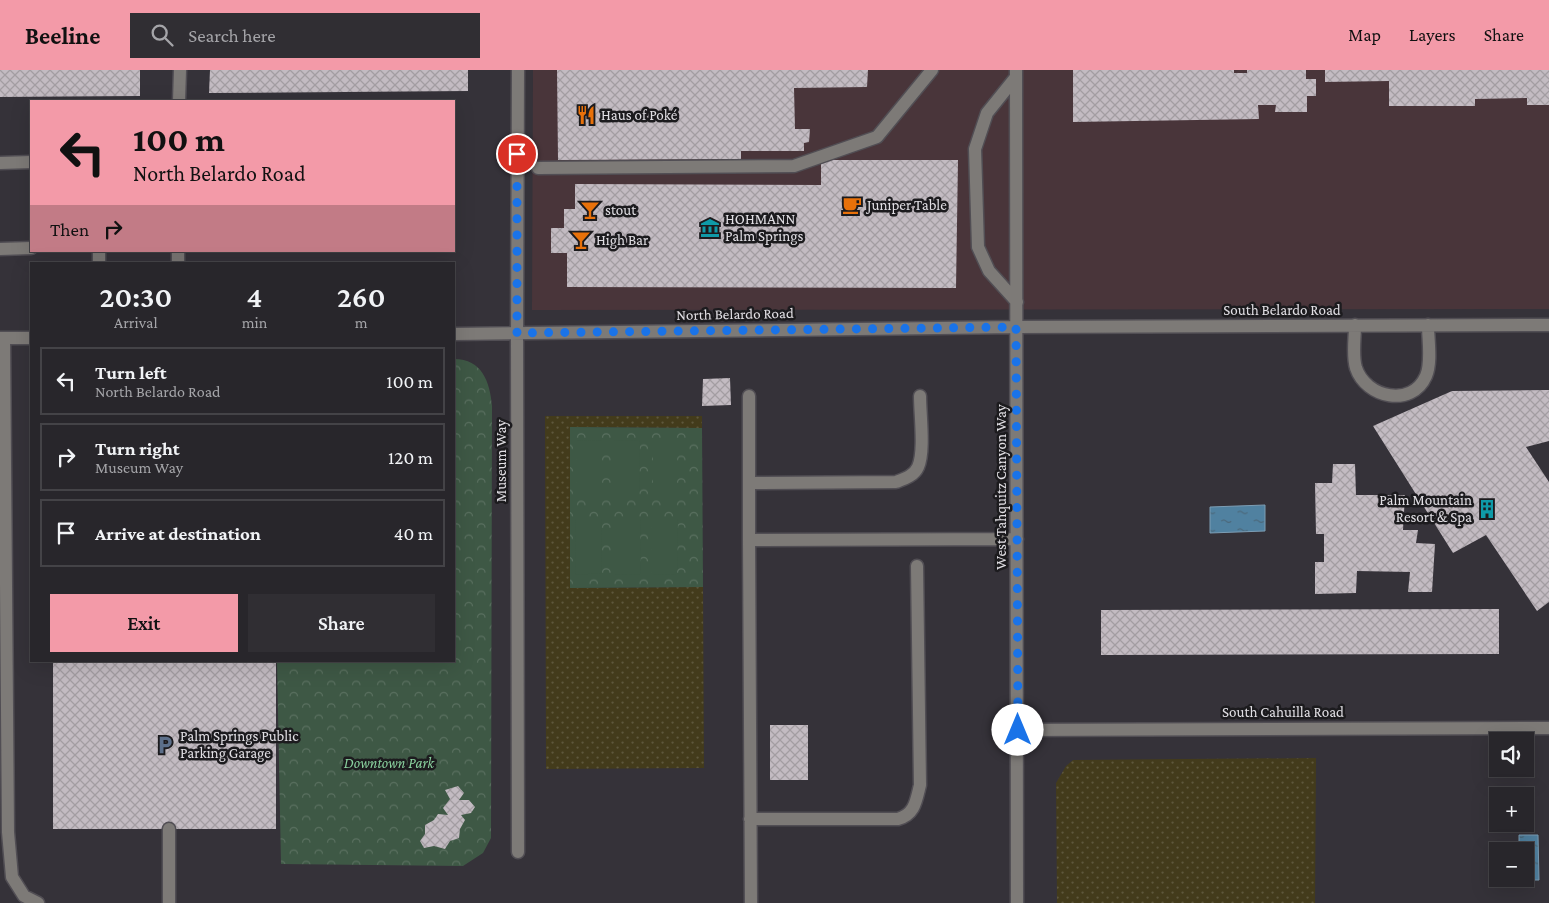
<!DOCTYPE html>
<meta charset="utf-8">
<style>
:root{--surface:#28262b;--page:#302e33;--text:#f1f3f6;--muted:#a5a5a9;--line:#444347;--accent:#f39aa8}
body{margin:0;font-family:"Crimson Pro",serif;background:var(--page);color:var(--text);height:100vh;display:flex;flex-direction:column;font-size:19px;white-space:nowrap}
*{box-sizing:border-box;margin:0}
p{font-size:16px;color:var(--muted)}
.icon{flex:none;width:28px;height:28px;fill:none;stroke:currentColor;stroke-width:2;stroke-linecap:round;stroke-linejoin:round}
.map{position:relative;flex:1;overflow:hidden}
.details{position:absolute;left:30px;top:192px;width:425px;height:400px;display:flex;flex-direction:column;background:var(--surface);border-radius:0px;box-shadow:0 5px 20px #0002,0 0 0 1px var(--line)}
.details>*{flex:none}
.top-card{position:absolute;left:30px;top:30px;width:425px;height:152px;border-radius:0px;box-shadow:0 5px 20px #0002,0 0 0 1px var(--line);background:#f39aa8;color:#111;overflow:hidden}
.controls{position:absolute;left:1489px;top:662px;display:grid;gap:10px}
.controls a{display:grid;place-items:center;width:45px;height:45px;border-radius:0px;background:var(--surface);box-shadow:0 5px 20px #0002,0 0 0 1px var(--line);font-size:25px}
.pin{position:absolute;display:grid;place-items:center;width:42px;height:42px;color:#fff;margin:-21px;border:2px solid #fff;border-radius:50%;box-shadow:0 1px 5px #0007}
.me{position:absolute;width:55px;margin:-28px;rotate:0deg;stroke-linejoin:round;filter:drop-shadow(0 0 4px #0008)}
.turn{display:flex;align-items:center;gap:18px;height:105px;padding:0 20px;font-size:22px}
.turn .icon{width:65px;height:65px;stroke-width:2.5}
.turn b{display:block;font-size:35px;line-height:42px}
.then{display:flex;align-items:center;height:48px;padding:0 20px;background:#0003;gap:10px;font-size:19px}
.eta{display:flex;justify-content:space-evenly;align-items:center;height:85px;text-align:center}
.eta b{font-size:30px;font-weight:600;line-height:35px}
.cta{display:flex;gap:10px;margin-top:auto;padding:10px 20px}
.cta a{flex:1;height:58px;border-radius:0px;background:var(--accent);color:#111;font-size:20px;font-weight:600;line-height:58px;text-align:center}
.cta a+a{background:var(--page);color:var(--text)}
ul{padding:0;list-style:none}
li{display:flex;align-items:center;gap:15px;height:68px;margin:0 10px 8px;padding:0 10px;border:2px solid var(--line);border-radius:0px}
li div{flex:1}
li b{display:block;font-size:19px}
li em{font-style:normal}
header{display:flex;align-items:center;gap:30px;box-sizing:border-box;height:70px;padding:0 25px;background:var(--accent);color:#111}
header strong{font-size:24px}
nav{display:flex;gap:28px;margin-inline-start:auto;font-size:18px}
.search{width:350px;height:45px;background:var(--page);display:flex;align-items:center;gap:12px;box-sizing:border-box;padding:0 18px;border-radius:0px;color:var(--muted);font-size:19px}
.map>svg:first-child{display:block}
.commercial{fill:#49353a}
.sand{fill:url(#sand-dots)}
.park{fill:url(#park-crowns)}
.pitch{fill:#3e5845}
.water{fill:url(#water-ripples);stroke:#7c9db4}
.building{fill:url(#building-cross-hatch)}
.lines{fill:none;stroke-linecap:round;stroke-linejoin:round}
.minor-casing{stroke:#514e54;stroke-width:15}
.minor{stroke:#7d7a77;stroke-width:12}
.route{stroke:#1a73e8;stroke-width:9;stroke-dasharray:0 16.2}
.labels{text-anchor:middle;stroke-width:5;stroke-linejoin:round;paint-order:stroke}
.poi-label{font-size:15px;fill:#e1dfe4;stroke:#1c1b1e;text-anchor:start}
.street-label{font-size:15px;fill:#e1dfe4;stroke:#1c1b1e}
.park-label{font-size:15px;font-style:italic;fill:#8ad29f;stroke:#1c1b1e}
</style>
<header>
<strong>Beeline</strong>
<div class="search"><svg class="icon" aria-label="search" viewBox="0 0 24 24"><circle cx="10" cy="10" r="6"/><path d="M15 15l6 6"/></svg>Search here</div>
<nav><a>Map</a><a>Layers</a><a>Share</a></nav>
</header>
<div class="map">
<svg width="1549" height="833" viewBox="0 0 1549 833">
<defs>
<pattern id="sand-dots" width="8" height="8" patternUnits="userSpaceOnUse" patternTransform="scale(1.25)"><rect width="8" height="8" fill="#433b1b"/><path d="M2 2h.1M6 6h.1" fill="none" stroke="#5e573c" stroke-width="1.8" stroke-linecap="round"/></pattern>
<pattern id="park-crowns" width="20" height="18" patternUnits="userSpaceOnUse" patternTransform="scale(1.25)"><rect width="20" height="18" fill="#3e5845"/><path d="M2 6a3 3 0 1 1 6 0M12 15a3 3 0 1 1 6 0" fill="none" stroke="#5a7060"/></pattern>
<pattern id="water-ripples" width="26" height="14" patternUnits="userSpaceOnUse" patternTransform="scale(1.25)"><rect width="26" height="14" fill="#5081a0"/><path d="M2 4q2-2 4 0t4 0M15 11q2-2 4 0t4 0" fill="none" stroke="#4b687b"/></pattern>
<pattern id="building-cross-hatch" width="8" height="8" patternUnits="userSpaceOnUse" patternTransform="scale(1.25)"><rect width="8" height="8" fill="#c3bbc2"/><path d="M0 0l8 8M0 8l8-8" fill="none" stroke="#a39da2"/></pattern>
</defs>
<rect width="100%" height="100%" fill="#353239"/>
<path class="commercial" d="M533 0H1549V239L532 240Z"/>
<path class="sand" d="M545 346H702V358L570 357V518L703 517 704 698 546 699Z
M1316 688 1315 833H1057L1056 713 1066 696 1073 690Z"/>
<path class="park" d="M454 289C482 289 490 312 492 336L491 768 483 783 463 796 281 794 277 591H454Z
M570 357 702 358 703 517 570 518Z"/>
<path class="pitch" d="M602 370V425H577V371Z
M640 370 639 425H614V371Z
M653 370H677V425H653Z
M576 449H601L602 503 575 505Z
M614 449H640L641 504 614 505Z
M652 449H678L677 504 652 505Z"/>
<path class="water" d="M1265 435V461L1210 463V437Z
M1519 765H1538L1539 810H1520L1525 809V781H1519Z"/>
<path class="building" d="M0 0H140V26L0 27Z
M210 0H468V21L209 23Z
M557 0H868L867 17 794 18 795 59H810L809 72 804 73V81H741V89L558 90Z
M1073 0H1234V3H1247V0H1306V9H1316V26H1307V42H1275L1276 35H1258L1259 49 1073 52Z
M1325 0H1549V35H1527V28L1475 29V36H1389V11L1325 12Z
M821 90H958L956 218 567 217V183H551V158H564V139H575V114L821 115Z
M730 308 731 335 702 336 703 309Z
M1549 320V371L1526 377 1549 412V532L1537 541 1486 465 1453 483 1373 356 1452 321Z
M1333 394H1355L1356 425H1405L1403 460H1418L1416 473 1435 474 1432 522H1408L1410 502 1357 501 1356 523 1315 524V492H1324V464H1316L1315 413H1332Z
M1499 539V584L1101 585V540Z
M53 591H276V759H53Z
M770 655H808V710H770Z
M458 716 464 723 459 730H469L475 737 471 743 461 745 465 750 460 759 459 768 450 771 445 779 434 776 424 778 420 771 425 764V755L434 750 438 744 448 745 443 738 450 729 445 720Z"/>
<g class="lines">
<g class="minor-casing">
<path id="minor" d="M1016 0 1017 833
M1016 7 987 43 975 79 978 177 989 201 1017 232
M179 31 180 0
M0 93 31 92
M538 98 794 96 877 67 932 0
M0 179 31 178
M99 181V194
M178 194V181
M1355 255C1355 269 1352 285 1356 298 1366 328 1412 338 1426 306 1432 292 1428 270 1428 255
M517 263 518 782
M454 264 1016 257 1549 255
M0 268H31
M4 268 8 762 12 807 24 826 38 833
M517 271 518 0
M749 326V470
M749 413 896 412C904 409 914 406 918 397 925 381 920 345 920 326
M1018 660 1549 658
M750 749H898C915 744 916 731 920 715L917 496
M169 759V833
M751 833 749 470 1017 469"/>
</g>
<use href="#minor" class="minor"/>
</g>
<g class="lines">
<path class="route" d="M517 84V263L1016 257 1018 660"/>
</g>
<defs>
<g id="restaurant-bare" transform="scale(1.5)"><path d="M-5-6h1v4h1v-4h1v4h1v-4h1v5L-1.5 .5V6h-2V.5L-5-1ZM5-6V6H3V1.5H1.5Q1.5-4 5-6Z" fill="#e8710a" stroke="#1c1b1e" stroke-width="2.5" paint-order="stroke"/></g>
<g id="cafe-bare" transform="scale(1.5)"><path d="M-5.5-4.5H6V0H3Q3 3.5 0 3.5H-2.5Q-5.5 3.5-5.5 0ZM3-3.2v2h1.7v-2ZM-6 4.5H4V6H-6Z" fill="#e8710a" stroke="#1c1b1e" stroke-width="2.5" paint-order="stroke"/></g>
<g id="bar-bare" transform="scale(1.5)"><path d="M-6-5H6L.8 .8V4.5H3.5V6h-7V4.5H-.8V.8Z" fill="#e8710a" stroke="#1c1b1e" stroke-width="2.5" paint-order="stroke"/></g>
<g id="museum-bare" transform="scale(1.5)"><path d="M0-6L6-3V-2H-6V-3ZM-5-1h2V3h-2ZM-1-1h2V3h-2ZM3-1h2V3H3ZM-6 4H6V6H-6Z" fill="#0f9aa8" stroke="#1c1b1e" stroke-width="2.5" paint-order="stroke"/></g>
<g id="building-bare" transform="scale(1.5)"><path d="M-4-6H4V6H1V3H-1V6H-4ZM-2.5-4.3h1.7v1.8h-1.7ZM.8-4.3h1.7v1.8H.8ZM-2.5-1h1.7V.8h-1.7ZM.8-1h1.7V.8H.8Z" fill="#0f9aa8" stroke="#1c1b1e" stroke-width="2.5" paint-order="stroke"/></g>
<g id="parking-bare" transform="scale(1.5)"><path d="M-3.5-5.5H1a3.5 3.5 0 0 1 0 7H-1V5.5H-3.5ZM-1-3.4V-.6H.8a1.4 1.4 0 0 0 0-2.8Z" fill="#5c6f8a" stroke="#1c1b1e" stroke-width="2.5" paint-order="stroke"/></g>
</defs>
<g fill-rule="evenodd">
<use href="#restaurant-bare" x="586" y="45"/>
<use href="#cafe-bare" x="852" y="135"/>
<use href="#bar-bare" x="590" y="140"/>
<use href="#museum-bare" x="710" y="158"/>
<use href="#bar-bare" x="581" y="170"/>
<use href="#building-bare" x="1487" y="439"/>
<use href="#parking-bare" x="165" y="675"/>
</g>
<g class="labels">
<g class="poi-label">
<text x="601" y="50">Haus of Poké</text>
<text x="867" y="140">Juniper Table</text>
<text x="605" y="145">stout</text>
<text x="725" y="154">HOHMANN<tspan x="725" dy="17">Palm Springs</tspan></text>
<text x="596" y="175">High Bar</text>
<text x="1472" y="435" text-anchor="end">Palm Mountain<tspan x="1472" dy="17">Resort &amp; Spa</tspan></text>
<text x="180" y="671">Palm Springs Public<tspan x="180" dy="17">Parking Garage</tspan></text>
</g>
<g class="street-label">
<text x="1282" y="245">South Belardo Road</text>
<text transform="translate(735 244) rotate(-1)" y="5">North Belardo Road</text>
<text transform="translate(501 391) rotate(-90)" y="5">Museum Way</text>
<text transform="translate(1001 417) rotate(-90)" y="5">West Tahquitz Canyon Way</text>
<text x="1283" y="647">South Cahuilla Road</text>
</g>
<g class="park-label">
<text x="389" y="698">Downtown Park</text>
</g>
</g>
</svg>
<div class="controls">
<a><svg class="icon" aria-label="sound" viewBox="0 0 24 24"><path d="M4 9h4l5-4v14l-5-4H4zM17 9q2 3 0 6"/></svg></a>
<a>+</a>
<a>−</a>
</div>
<div class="pin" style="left:517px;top:84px;background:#d93025"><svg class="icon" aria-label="arrive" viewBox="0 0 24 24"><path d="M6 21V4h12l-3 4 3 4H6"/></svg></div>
<svg class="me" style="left:1018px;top:660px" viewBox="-20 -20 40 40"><circle r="19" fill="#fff"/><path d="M0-13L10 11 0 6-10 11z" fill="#1a73e8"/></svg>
<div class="top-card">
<div class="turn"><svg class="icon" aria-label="left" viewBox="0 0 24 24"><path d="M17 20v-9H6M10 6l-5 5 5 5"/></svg><div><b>100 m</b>North Belardo Road</div></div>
<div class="then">Then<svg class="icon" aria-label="right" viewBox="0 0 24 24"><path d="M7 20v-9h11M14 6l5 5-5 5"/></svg></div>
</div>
<section class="details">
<div class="eta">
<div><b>20:30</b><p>Arrival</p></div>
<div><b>4</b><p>min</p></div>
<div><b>260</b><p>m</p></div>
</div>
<ul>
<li><svg class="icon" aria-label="left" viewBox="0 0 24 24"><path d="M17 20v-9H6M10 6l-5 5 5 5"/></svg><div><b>Turn left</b><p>North Belardo Road</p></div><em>100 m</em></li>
<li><svg class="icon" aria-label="right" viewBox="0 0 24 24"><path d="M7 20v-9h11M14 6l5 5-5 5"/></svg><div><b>Turn right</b><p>Museum Way</p></div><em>120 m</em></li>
<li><svg class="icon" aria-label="arrive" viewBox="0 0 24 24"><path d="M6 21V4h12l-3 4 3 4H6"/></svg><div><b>Arrive at destination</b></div><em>40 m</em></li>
</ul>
<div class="cta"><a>Exit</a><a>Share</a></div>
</section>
</div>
